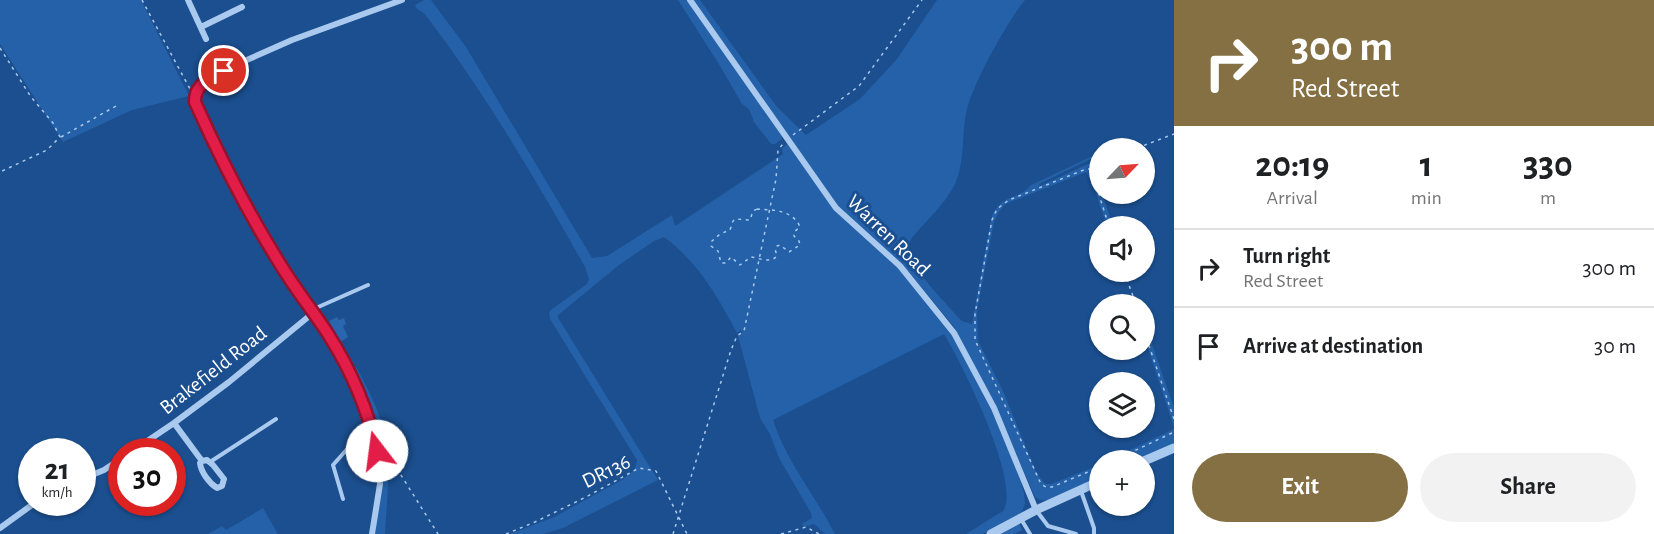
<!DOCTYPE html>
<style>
:root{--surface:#fff;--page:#f2f2f2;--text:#202124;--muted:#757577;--line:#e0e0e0;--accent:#847042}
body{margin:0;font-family:"Alegreya Sans",sans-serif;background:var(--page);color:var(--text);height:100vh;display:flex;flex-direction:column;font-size:22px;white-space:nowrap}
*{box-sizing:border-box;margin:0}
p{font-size:20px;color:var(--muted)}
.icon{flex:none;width:33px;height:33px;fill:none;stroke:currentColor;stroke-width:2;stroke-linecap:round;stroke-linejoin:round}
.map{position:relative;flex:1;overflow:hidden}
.details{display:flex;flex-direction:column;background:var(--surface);width:480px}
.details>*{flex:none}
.banner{background:#847042;color:#fff;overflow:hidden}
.needle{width:39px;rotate:65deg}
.tools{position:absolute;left:1089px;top:138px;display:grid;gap:12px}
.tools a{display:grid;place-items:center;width:66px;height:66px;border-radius:50%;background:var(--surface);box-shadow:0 2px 4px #0004;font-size:30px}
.speed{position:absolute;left:18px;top:438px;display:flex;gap:12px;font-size:30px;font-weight:700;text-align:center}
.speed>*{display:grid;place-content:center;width:78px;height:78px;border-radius:50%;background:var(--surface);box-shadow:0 2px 4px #0004;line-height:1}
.speed small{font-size:15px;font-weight:400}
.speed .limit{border:9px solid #d22;background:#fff;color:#111}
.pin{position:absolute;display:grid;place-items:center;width:51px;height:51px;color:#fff;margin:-26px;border:3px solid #fff;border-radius:50%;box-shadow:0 2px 6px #0007}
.me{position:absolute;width:66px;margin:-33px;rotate:345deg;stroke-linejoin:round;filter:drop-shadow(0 0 4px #0008)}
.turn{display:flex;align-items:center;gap:21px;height:126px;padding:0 18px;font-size:27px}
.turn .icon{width:78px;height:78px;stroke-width:2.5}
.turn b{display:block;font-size:42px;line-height:51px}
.eta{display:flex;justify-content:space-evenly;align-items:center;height:102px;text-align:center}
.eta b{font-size:36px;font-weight:700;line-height:42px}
.cta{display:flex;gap:12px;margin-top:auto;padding:12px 18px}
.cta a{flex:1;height:69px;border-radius:36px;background:var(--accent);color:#fff;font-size:24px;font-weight:700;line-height:69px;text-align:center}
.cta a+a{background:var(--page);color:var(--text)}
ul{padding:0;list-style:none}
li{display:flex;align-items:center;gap:18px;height:78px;padding:0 18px;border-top:2px solid var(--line)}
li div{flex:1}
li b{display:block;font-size:22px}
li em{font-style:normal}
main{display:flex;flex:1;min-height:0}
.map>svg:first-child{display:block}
.green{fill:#2461a8}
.building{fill:#2a66ad}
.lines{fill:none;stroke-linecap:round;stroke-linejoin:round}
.path{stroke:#a9c9ee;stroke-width:1.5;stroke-dasharray:3 4.5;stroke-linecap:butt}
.service{stroke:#a9c9ee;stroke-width:4}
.minor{stroke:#a9c9ee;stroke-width:6}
.tertiary{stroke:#a9c9ee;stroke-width:9}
.route-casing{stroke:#92132f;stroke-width:15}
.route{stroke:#e11d48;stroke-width:10}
.labels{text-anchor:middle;stroke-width:6;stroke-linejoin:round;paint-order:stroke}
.street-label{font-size:21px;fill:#fff;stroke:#1b4f8f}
</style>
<main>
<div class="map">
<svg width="1174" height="534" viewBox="0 0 1174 534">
<rect width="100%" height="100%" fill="#1b4f8f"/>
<path class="green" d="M0 0H141L189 96 132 110 63 142 0 44Z
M424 0H431L466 47 592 258 607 256 672 215 675 226 783 154 782 149 787 144 836 211 893 261 954 336 983 390 1019 475 1024 493 1025 503 1022 512 983 534H966L1003 511C1022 483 961 362 944 334L773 420C786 461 815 495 835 534H825L814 524 804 527 802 524 812 518 811 513 779 458 770 434 760 418 738 336 742 333 741 330 737 333C718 297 697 261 664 237L654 241 619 265 557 316 658 480 563 528 543 534H510L554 517 622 480 635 469 637 460 550 319 549 313 552 309 587 284 589 279 585 267C536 180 485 93 424 13L417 9 415 5Z
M678 0H688L769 116 781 135 782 139 775 144H771L754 122 749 109 742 104 720 66Z
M693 0H700L777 107 806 135 860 99 897 59 937 0H1025C1007 22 974 82 967 109 961 134 966 162 954 186 944 205 925 222 911 239 899 259 944 300 957 316L962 321 972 324 991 219C1000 193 1018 201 1031 185L1099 153V155L1039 184 1040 186 1099 159V163L1095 166C1094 175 1099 184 1100 194H1102L1113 226H1107L1091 179 1086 172 1005 204 998 213 994 222 977 310 978 341 1003 391 1036 472 1045 484H1051L1099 465V478L1049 500H1040L1035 497 997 410 955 328 908 271 843 213Z
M1144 321 1174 408V427L1145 339Z
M353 367 357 368C367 388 379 409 384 432 391 465 387 501 385 534H375C377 510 383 483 381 458 377 426 364 398 350 369Z
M1174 429V444L1137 460H1109Z
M263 508 278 534H208L222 526 226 530Z"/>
<path class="building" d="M337 317 339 320 344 318 346 324 343 326 348 337 340 342 329 321Z
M1019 523 1022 530 1014 534H999Z"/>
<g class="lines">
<path class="path" d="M142 0 190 89
M0 48 31 97 53 123 60 137 47 150 0 172
M793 135 859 86 922 0
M61 137 116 106
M1137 148 1174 134
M1100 161 1093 166 1091 170 1109 226
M1091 169H1086L1009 200 997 209 992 220 975 314V340L1041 484 1046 487H1052L1100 467
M757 209C773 210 793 210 800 227L794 232V236L799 241 800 245 789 252 780 245 777 246 775 249 777 256C770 264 760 258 751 257L740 265 731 257 726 263H721L718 251 711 246V242L720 234 730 230 733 221 736 219 750 220 753 211Z
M1124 272 1136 304
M1144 331 1174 419
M380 435 394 464 438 534
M1115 460 1174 432
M506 534 535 522 586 497 639 468 656 471 687 534
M673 534 731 350 737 336 744 331 776 179 778 150 783 144
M781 534 806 527 819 534"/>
<path class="service" d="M313 313 316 308 368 285
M210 462 276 419
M1081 491 1094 528V534
M343 499 333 465 357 438 372 431
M1036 510 1048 526 1076 534
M1021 519 1030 534"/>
<path class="minor" d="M188 0 206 39
M690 0 836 208 900 266 954 333 994 408 1036 510
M201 27 242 7
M174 423 202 461 200 463C201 472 209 483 217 488L222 486 224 479 213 465 207 460 202 461
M131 452 174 423 229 382 313 313
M82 479 104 470 122 458
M0 528 36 502
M372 534 380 484 377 451 366 411 333 343 294 286 261 231 194 99 198 89 207 81 240 63 292 40 402 0"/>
<path class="tertiary" d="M1144 461 1174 448
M991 534 1036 510 1100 481"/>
</g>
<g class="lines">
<g class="route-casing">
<path id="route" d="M224 71C211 77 194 85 195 102 220 158 249 215 282 267 296 290 313 311 328 334 351 370 368 410 377 451"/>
</g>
<use href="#route" class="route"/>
</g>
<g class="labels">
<g class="street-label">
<text transform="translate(889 235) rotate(44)" y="7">Warren Road</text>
<text transform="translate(213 370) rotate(-38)" y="7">Brakefield Road</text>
<text transform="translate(606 471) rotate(-26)" y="7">DR136</text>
</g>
</g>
</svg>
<div class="tools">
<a><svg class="needle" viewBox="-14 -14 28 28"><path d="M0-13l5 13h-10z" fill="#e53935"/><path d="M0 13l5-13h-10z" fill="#757577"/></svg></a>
<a><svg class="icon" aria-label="sound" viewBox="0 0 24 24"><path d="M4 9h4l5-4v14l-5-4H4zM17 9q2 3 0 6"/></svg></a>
<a><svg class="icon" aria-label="search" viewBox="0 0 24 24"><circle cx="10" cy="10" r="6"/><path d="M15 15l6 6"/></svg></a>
<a><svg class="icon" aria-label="layers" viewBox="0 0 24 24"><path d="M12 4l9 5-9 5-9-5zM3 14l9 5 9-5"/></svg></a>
<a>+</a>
</div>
<div class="speed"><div>21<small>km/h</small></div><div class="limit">30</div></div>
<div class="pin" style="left:224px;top:71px;background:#d93025"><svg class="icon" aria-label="arrive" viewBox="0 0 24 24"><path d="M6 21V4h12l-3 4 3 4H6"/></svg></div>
<svg class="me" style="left:377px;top:451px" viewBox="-20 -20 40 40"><circle r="19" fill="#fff"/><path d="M0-13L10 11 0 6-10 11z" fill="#e11d48"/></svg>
</div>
<section class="details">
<div class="banner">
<div class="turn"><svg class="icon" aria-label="right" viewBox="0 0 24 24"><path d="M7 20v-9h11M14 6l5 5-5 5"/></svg><div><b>300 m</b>Red Street</div></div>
</div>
<div class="eta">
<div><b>20:19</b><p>Arrival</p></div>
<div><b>1</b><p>min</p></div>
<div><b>330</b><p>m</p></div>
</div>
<ul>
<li><svg class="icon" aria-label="right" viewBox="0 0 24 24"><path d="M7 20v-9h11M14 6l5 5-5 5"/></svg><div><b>Turn right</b><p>Red Street</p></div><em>300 m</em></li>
<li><svg class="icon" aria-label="arrive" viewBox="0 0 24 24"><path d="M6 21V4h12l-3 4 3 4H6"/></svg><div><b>Arrive at destination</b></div><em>30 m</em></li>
</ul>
<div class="cta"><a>Exit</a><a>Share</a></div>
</section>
</main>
